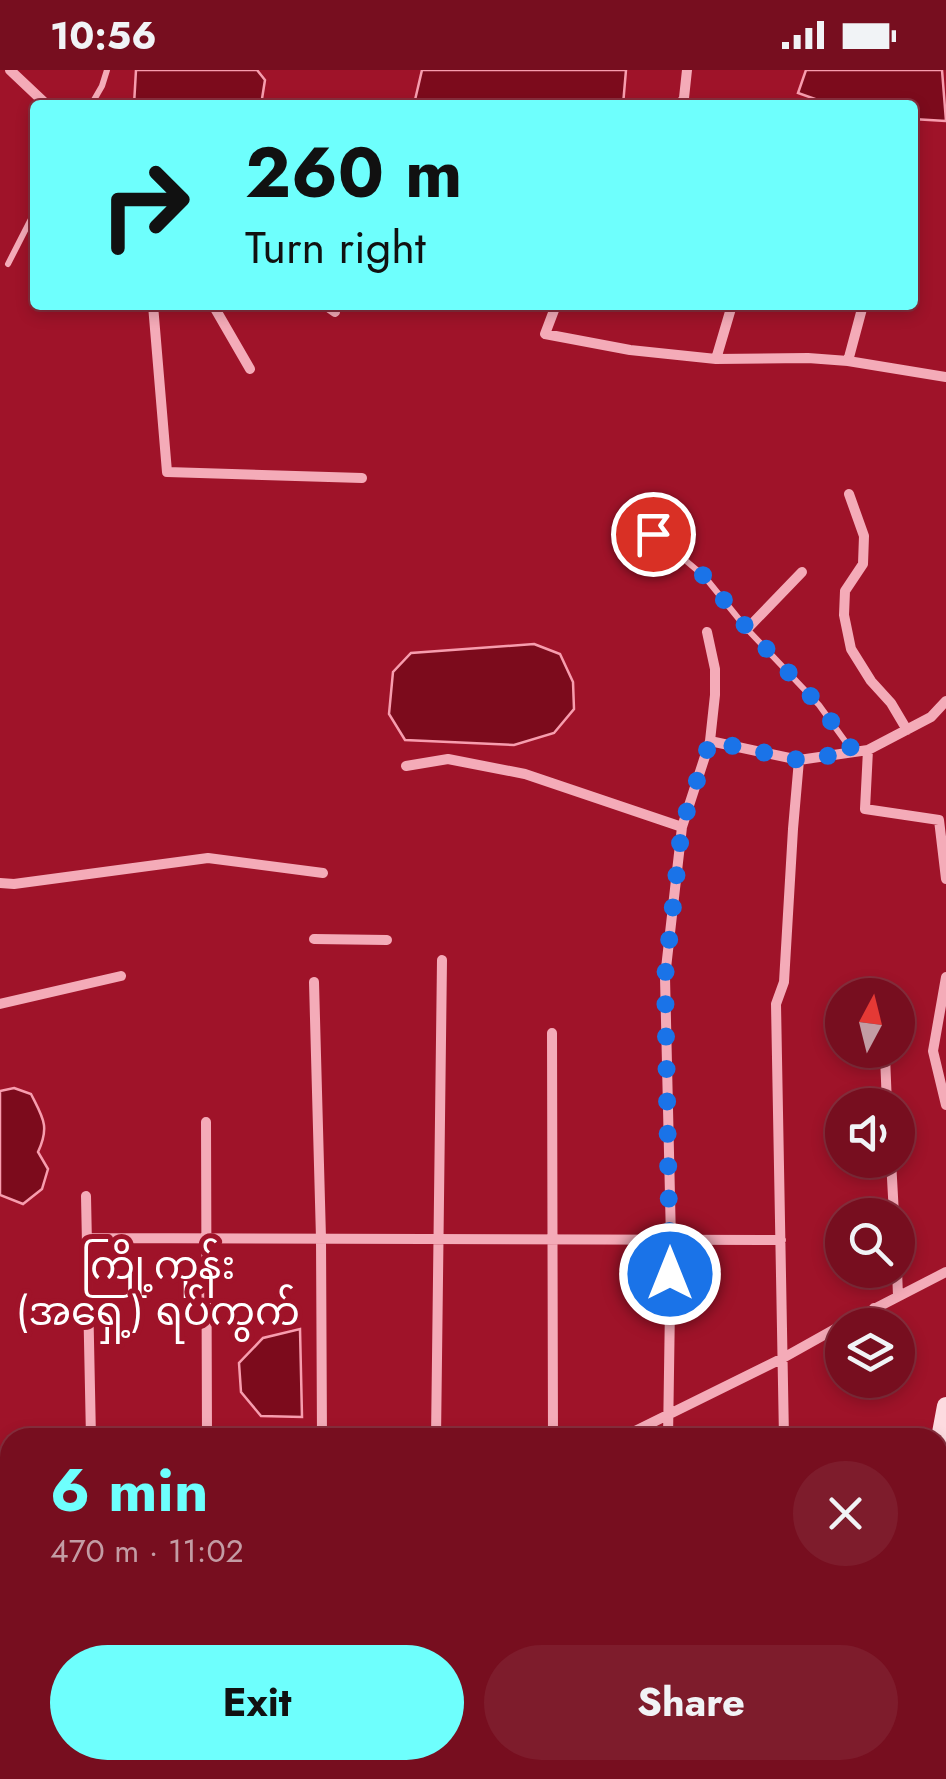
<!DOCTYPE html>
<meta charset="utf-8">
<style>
:root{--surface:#770e1f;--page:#7e1c2c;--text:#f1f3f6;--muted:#c39ca4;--line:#882e3d;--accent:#6efffd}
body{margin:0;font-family:Jost,"Noto Sans Myanmar",sans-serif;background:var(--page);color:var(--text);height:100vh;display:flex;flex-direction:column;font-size:38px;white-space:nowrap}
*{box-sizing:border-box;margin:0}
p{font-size:32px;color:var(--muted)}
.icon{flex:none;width:55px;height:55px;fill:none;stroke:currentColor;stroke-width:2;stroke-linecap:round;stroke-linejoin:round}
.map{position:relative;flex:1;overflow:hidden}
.sheet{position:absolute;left:0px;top:1358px;width:948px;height:352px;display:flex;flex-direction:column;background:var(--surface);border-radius:30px 30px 0 0;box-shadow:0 5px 15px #0003,0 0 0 2px var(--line)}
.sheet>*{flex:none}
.top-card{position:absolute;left:30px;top:30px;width:888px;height:210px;border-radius:10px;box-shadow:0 5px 15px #0003,0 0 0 2px var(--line);background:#6efffd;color:#111;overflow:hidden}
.needle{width:65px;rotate:7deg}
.buttons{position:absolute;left:825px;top:908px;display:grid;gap:20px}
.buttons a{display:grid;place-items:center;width:90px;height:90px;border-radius:50%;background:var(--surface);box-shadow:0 5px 15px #0003,0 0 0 2px var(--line);font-size:50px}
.pin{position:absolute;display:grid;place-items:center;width:85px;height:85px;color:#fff;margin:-42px;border:5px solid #fff;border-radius:50%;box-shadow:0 2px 10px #0007}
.me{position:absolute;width:110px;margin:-55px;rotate:0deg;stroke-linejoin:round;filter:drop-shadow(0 0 8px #0008)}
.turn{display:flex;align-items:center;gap:35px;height:210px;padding:0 50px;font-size:45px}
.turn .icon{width:130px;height:130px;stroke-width:2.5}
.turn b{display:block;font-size:70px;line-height:85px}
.round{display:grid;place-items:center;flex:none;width:105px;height:105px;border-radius:52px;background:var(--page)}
.headline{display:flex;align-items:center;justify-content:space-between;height:170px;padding:0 50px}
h1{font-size:60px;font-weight:700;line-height:75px;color:var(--accent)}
.cta{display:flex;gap:20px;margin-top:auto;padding:20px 50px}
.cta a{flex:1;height:115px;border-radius:60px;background:var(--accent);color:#111;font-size:40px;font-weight:700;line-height:115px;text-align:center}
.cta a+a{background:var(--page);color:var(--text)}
.status{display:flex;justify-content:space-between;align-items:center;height:70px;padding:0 50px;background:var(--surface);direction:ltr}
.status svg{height:28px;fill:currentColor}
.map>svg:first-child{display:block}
.water{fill:#7c0b1c;stroke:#f79dae;stroke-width:2.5}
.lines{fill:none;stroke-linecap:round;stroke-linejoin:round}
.lane{stroke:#f4abb8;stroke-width:6}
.street{stroke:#f4abb8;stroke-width:10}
.secondary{stroke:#fddbe0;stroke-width:18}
.route{stroke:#1a73e8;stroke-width:18;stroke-dasharray:0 32.4}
.labels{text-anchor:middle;stroke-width:10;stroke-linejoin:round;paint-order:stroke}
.quarter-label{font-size:40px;fill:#fff;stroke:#9f1329}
</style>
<div class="status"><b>10:56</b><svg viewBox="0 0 49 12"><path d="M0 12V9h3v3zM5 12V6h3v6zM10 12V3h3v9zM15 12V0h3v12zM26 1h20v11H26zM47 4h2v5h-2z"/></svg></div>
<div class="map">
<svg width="946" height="1709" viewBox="0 0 946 1709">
<rect width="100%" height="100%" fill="#9f1329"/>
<path class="water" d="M136 0H257L265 10 261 35H134Z
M422 0H626L623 35H420L415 30Z
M806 0H942L946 51 913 49 912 35H832L798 23Z
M534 574 560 584 573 612 574 639 554 663 514 675 405 670 389 644 393 602 411 583Z
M14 1018 31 1024C43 1048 50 1056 38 1082L48 1099 42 1119 23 1134 0 1125V1021Z
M300 1259 302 1347 261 1346 241 1322 239 1293 263 1268Z"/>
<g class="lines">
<path class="lane" d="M91 35 102 16 107 0
M8 194 35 141
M653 463 704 506 747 559 819 635 853 682"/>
<path class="street" d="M10 0 47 35
M680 35 684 28 687 0
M153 235 167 402 362 408
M213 235 250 299
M325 235 335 242
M556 235 545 264 630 280 716 289 808 288 848 291 946 307
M716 289 732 235
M848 291 863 235
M849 424 864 466 863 494 845 521 844 545 851 579 871 611 891 633 907 660
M747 559 802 502
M710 671 799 690 868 680 931 647 946 631
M868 680 865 739 939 750 946 809
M406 696 448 689 525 704 682 757
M0 813 14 814 208 788 323 803
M314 869 387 870
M946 907 933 981 946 1035
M314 912 321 1168 322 1368
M0 934 121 906
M552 963 553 1368
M885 986 887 1035
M206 1052 207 1368
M891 1090 894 1145
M86 1126 91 1368
M87 1168 781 1170
M897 1200 898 1226
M874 1238 875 1255
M843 1255 946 1202
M436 1368 442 890
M621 1368 783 1288 842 1255
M668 1368 671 1170 665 907 682 757 710 671 715 625V599L707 562
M784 1368 776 934 784 912 793 759 799 690
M938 1474 946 1476
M97 1700V1709
M212 1700V1709
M327 1700V1709
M443 1700 444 1709
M554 1700V1709
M672 1700V1709
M792 1700V1709
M924 1700 925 1709"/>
<path class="secondary" d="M938 1379 946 1336
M0 1469H10"/>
</g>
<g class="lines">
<path class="route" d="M653 464 704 506 748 559 819 635 854 682 799 690 710 671 682 756 665 907 670 1204"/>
</g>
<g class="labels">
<g class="quarter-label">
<text x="158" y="1209">ကြို့ကုန်း<tspan x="158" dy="46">(အရှေ့) ရပ်ကွက်</tspan></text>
</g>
</g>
</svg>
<div class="buttons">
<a><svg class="needle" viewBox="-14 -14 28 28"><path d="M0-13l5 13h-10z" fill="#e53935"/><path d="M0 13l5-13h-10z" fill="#c39ca4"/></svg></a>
<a><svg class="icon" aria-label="sound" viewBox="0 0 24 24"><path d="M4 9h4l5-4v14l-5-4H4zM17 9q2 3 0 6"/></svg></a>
<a><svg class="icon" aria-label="search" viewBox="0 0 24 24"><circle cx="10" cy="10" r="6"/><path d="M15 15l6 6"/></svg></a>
<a><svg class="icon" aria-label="layers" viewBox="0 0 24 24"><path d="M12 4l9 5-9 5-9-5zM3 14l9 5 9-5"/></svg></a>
</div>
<div class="pin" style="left:653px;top:464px;background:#d93025"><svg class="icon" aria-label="arrive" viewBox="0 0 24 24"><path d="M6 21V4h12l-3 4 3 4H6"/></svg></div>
<svg class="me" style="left:670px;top:1204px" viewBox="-20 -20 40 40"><circle r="17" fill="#1a73e8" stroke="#fff" stroke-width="3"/><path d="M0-11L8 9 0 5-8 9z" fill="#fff"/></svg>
<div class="top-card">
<div class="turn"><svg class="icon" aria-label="right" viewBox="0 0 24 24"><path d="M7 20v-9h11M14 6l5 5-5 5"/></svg><div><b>260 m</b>Turn right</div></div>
</div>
<section class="sheet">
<div class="headline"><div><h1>6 min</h1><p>470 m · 11:02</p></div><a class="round"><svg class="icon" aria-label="close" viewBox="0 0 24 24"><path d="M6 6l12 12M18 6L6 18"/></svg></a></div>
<div class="cta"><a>Exit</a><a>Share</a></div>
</section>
</div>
